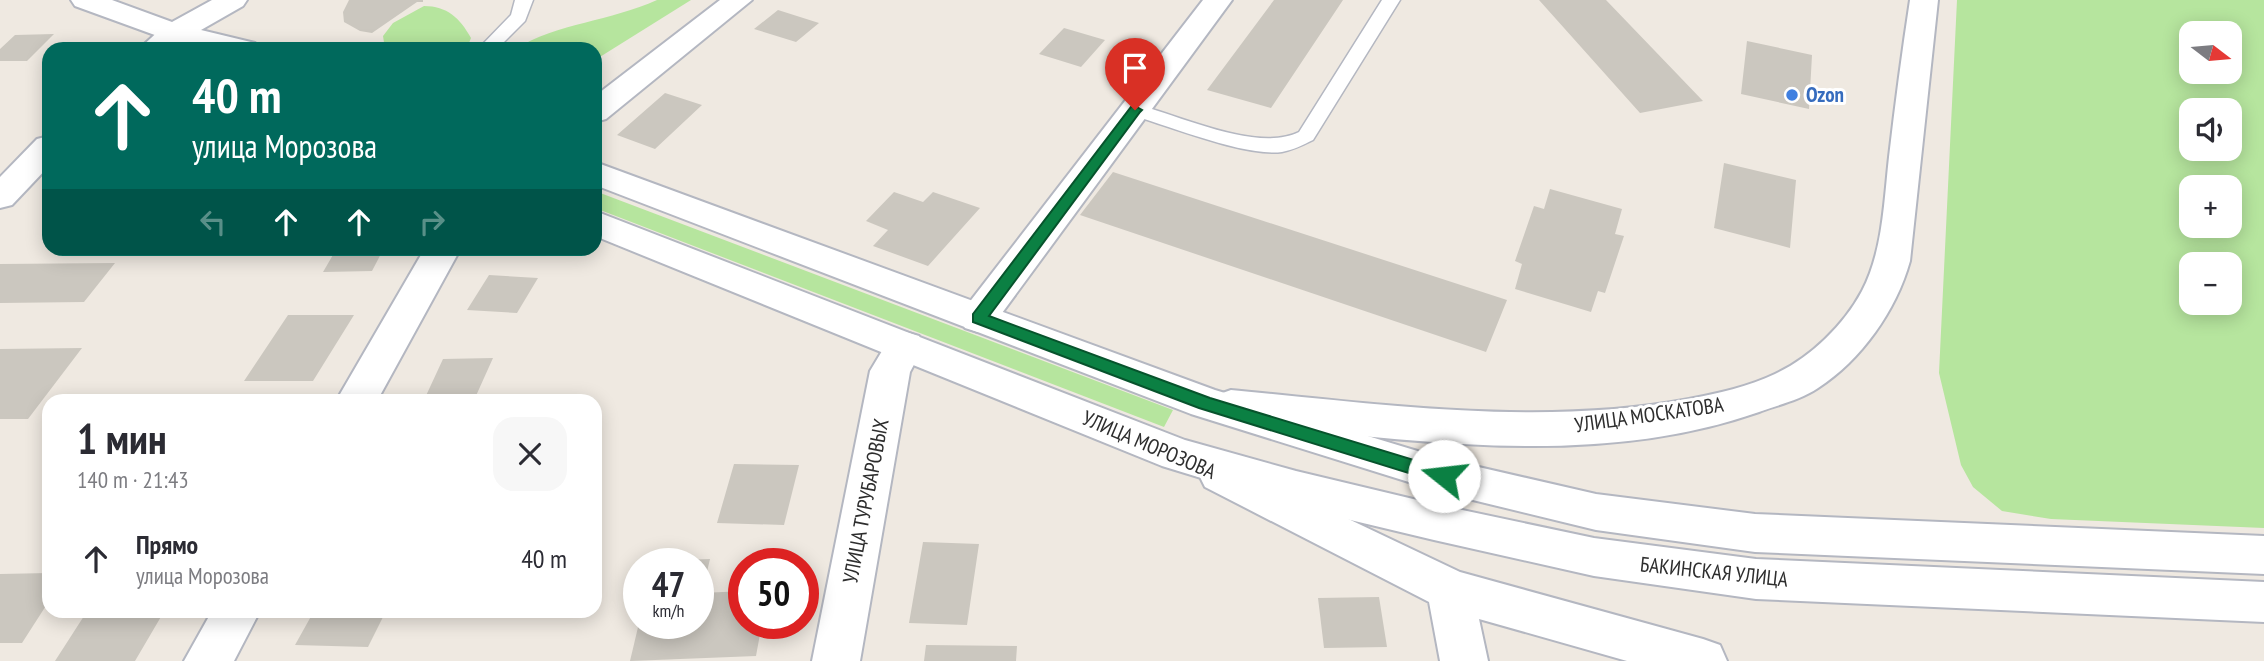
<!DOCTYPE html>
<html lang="ru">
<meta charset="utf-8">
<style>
:root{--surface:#fff;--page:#f7f7f7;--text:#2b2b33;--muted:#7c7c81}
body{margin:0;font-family:"PT Sans Narrow",sans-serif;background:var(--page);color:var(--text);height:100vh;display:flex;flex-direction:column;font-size:26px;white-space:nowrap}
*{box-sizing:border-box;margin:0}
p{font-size:23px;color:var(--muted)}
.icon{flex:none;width:38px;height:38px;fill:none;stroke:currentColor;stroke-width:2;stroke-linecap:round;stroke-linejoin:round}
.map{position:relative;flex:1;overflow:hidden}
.side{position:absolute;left:42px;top:394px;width:560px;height:224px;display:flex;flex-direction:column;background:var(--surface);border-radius:21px;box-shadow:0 4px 18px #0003}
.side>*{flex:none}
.top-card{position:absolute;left:42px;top:42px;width:560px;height:214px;border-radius:21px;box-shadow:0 4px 18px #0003;background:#00695c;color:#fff;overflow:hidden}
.needle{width:46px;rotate:106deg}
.buttons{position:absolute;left:2179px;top:21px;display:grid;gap:14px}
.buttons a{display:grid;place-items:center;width:63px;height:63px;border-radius:14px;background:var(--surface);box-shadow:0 4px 18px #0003;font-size:35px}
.speed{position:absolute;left:623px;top:548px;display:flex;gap:14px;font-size:35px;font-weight:700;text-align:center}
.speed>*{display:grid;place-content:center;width:91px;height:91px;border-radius:50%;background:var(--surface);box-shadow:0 4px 18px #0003;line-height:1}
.speed small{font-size:18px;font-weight:400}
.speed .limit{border:10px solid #d22;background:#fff;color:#111}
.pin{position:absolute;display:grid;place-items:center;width:60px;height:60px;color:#fff;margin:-72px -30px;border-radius:50% 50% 50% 0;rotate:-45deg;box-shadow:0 0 7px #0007}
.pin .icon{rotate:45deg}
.me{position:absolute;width:77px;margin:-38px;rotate:286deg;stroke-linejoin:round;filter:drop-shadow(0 0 5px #0008)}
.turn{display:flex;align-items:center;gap:24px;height:147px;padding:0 35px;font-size:32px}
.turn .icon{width:91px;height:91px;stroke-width:2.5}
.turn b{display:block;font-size:49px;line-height:60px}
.lanes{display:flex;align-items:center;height:66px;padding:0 35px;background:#0003;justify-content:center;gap:35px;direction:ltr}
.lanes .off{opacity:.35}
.round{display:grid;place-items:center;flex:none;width:74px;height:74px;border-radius:21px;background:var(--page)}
.overview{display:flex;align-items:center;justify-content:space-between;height:119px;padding:0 35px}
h1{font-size:42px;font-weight:700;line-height:52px}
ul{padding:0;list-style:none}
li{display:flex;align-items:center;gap:21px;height:91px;padding:0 35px}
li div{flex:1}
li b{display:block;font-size:26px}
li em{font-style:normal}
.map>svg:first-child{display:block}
.green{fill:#b6e59e;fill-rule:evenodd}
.building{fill:#cbc7bf}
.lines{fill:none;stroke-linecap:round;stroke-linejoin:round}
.service-casing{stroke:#b4b7c1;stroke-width:3}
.minor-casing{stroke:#b4b7c1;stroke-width:4}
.tertiary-casing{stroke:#b4b7c1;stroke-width:4}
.secondary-casing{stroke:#b4b7c1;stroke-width:4}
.service{fill:#fff;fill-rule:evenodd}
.minor{fill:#fff;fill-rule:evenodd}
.tertiary{fill:#fff;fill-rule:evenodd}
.secondary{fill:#fff;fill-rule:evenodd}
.route{fill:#0b8043;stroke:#07532c;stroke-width:2}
.shop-dot{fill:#3f7fe0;stroke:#fff;stroke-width:2.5}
.labels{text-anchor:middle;stroke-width:6;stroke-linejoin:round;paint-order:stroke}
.shop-label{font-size:21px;font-weight:bold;fill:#366cbe;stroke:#fff;text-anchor:start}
.street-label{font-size:21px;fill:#2e2e2e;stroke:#fff}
</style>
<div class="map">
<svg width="2264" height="661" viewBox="0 0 2264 661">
<rect width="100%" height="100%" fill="#efe9e1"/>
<path class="green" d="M657 0H691L595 60V49H515C558 23 611 21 657 0Z
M1957 0H2264V528L2051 519 2002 511 1973 487 1961 465 1939 373ZM2230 33V72H2191V33ZM2230 110V149H2191V110ZM2230 187V226H2191V187ZM2230 264V303H2191V264Z
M424 6C447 6 460 18 471 38L467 48 385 49 383 36 393 23Z
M595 191 1173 410 1164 427 595 208Z"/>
<path class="building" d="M349 0H423V2H417L372 33 360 31 344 22 343 12Z
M1274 0H1343L1271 108 1207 90Z
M1539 0H1606L1703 101 1640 113Z
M778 10 819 23 796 42 754 29Z
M1064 28 1105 40 1081 67 1039 54Z
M54 34 27 61H0V49L15 35Z
M1747 41 1812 55 1809 109 1741 94Z
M665 93 702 105 655 149 617 135Z
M1724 163 1796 180 1790 248 1714 228Z
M1113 172 1507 300 1486 352 1080 215Z
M1550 189 1622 209 1615 234 1624 236 1605 293 1598 291 1591 312 1515 289 1522 264 1515 261 1534 206 1544 209Z
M894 192 923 202 933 192 980 208 928 266 873 246 888 230 866 221Z
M337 248H384L372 271 323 272Z
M115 263 84 302 0 303V264Z
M489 275 538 278 517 313 467 310Z
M288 315H354L313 381H244Z
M82 348 28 419H0V349Z
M493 358 475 398 424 400 443 359Z
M734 464 799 465 784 525 717 523Z
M923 542 979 544 967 625 909 623Z
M710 559 702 593 744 591V623H762L756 656 630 661 639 623H698V564H655V561Z
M49 573V601L22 643H0V574Z
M1379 597 1387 647 1324 648 1318 598Z
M314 611H386L368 647 295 645Z
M162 615 135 661H55L84 616Z
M926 645 1017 646 1016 661H924Z"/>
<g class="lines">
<g class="service-casing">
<path id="service" d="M515 0H533L525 21 497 49H478L511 15Z
M1382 0H1400L1313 140C1303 145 1293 150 1282 152 1244 157 1167 125 1128 114L1126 110 1135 104C1179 115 1257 153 1299 132Z"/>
</g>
<g class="minor-casing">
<path id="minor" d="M720 0H752L606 119 595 122V96Z
M1203 0H1232L991 328 978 332 965 328 959 318 965 308Z
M1910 0H1938L1910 261C1896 311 1861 360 1818 388 1800 400 1778 405 1759 412 1591 471 1403 439 1231 422L1217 417 1211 406 1217 395 1231 390C1382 404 1539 427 1689 399 1718 393 1748 387 1775 374 1810 358 1844 325 1862 291 1883 251 1884 201 1889 157 1895 105 1902 52 1910 0Z
M425 248H461L377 401H336Z
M905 332 919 336 924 346 910 372 860 661H812L870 371 891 336Z
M1220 458 1460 572 1703 639 1720 645 1727 661H1627L1479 619 1488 661H1440L1429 602 1205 487 1199 475 1205 463Z
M212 611H260L234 661H184Z"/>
</g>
<g class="tertiary-casing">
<path id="tertiary" d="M174 24 185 27 189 33 173 49H139L163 27Z
M49 136V166L12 205 0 208V177L37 139Z"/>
</g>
<g class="secondary-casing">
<path id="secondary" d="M71 0H112L172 22 212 0H247L243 6 201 30 255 43 259 49H205L174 42 75 6Z
M595 162 1215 390 1444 459 1596 494 1755 514 2264 536V574L1755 552 1596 530 1444 493 1191 414 595 185Z
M595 211 1185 440 1296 471 1434 504 1594 538 1756 559 2264 582V622L1756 599 1594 576 1434 540 1296 507 1162 466 595 236Z"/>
</g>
<use href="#service" class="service"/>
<use href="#minor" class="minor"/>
<use href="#tertiary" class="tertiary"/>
<use href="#secondary" class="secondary"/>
</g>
<path class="route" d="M1135 106 1142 110 1140 112 989 316 1210 398 1450 471 1452 476 1450 481 1444 484 1199 408 973 322V314L1131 107Z"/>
<circle class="shop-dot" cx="1792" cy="95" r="7"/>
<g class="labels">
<g class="shop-label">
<text x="1806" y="102">Ozon</text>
</g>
<g class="street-label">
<text transform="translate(1649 415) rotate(-8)" y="7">УЛИЦА МОСКАТОВА</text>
<text transform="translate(1149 445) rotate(23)" y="7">УЛИЦА МОРОЗОВА</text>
<text transform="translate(866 501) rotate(-79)" y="7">УЛИЦА ТУРУБАРОВЫХ</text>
<text transform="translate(1714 572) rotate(6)" y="7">БАКИНСКАЯ УЛИЦА</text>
</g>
</g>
</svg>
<div class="buttons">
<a><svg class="needle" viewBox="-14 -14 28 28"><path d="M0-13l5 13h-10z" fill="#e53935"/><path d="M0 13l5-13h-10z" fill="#7c7c81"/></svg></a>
<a><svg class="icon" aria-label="sound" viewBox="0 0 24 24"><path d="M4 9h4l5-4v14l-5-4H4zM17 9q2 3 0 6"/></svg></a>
<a>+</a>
<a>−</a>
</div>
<div class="speed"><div>47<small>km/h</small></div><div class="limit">50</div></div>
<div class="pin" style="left:1135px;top:110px;background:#d93025"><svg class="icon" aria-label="arrive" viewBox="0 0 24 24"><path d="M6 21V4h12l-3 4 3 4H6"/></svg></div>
<svg class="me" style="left:1444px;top:476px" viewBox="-20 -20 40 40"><circle r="19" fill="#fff"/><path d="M0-13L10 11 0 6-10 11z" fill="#0b8043"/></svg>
<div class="top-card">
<div class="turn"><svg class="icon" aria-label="ahead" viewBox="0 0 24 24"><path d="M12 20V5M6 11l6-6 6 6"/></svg><div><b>40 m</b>улица Морозова</div></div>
<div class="lanes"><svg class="icon off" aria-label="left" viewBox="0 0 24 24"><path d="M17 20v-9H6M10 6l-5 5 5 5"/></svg><svg class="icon" aria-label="ahead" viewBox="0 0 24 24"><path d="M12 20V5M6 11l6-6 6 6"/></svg><svg class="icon" aria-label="ahead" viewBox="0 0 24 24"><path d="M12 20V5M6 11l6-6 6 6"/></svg><svg class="icon off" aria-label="right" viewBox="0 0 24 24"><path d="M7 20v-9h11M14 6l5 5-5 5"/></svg></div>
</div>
<section class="side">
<div class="overview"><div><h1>1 мин</h1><p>140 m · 21:43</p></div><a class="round"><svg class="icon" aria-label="close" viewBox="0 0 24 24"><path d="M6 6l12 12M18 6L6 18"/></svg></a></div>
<ul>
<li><svg class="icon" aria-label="ahead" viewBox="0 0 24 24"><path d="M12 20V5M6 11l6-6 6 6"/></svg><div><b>Прямо</b><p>улица Морозова</p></div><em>40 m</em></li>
</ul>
</section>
</div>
